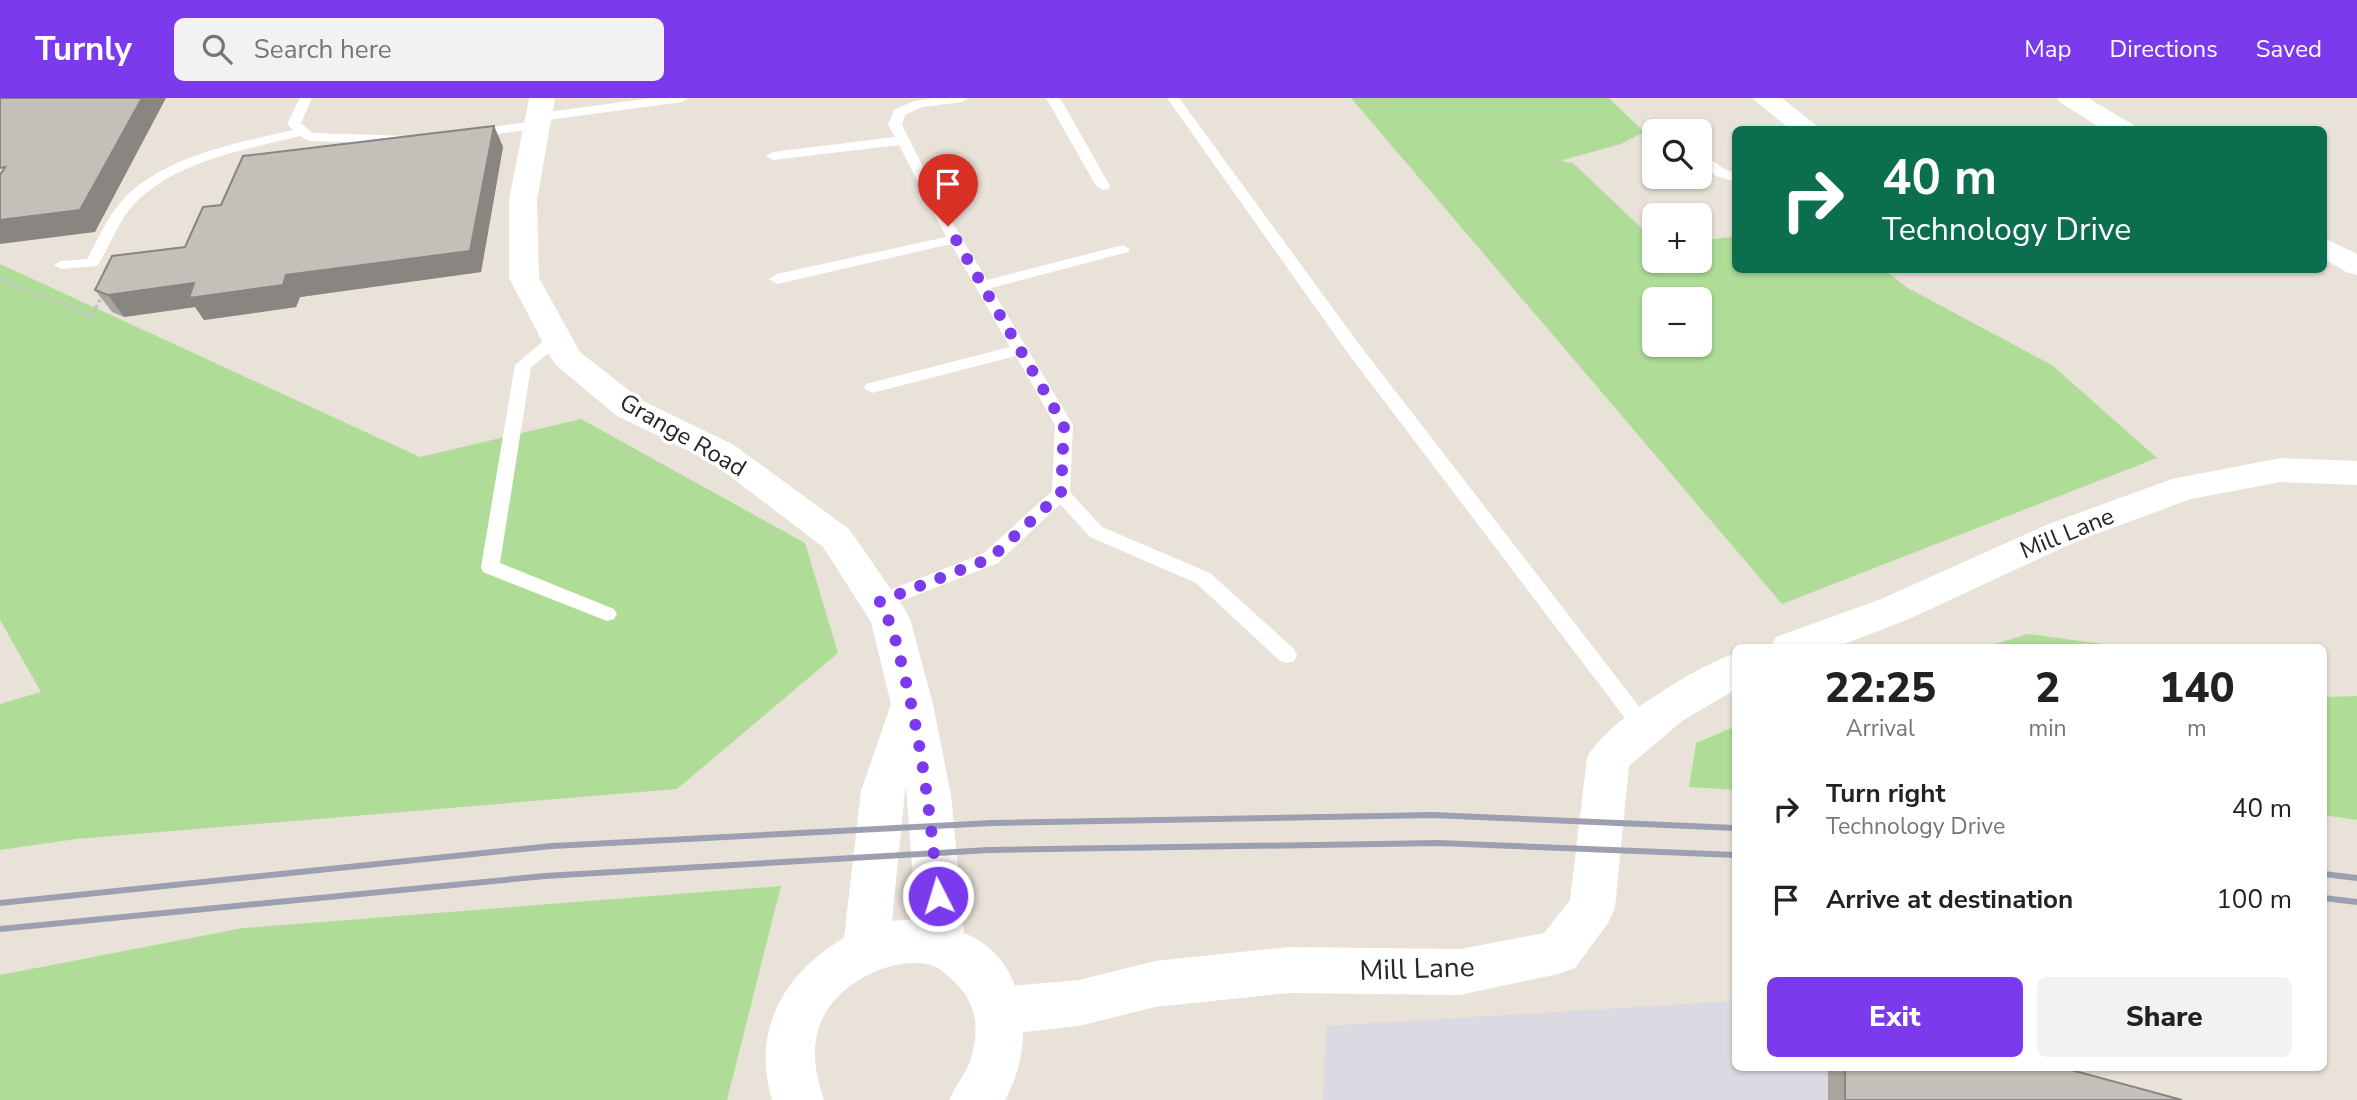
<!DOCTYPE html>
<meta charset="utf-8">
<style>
:root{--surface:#fff;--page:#f2f2f2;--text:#222;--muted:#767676;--accent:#7c3aed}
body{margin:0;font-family:"Nunito Sans",sans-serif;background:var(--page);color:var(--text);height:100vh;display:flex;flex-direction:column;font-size:26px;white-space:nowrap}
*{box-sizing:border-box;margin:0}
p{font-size:23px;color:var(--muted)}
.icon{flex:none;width:38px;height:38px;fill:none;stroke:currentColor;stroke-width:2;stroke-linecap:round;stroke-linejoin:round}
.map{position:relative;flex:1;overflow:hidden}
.details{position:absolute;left:1732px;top:546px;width:595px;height:427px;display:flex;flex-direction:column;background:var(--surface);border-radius:10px;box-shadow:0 2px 5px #0004}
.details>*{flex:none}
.banner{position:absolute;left:1732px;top:28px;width:595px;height:147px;border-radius:10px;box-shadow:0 2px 5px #0004;background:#0b6e4f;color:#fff;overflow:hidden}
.tools{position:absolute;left:1642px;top:21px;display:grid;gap:14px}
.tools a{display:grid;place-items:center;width:70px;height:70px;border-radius:10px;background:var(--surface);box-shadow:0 2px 5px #0004;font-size:35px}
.pin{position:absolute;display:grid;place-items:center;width:60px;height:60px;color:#fff;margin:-72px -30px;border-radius:50% 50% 50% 0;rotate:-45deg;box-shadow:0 0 7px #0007}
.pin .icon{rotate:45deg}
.me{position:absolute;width:77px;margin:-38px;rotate:355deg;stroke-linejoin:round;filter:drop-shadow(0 0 5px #0008)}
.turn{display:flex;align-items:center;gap:24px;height:147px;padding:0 35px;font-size:32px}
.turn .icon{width:91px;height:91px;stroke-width:2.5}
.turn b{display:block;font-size:49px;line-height:60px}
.eta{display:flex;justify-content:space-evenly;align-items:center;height:119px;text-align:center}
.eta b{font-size:42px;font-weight:800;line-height:49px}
.cta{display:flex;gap:14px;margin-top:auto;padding:14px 35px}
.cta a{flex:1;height:80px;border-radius:10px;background:var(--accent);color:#fff;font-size:28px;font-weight:800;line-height:80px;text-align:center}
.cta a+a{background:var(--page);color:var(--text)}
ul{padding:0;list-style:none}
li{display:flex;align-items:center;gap:21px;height:91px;padding:0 35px}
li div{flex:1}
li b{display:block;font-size:26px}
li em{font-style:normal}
header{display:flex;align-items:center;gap:42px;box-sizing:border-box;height:98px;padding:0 35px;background:var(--accent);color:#fff}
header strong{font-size:33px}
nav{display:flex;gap:38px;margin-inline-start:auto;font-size:24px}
.search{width:490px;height:63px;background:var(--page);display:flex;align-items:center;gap:18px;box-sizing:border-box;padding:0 24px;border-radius:10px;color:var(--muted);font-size:26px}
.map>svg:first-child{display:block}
.industrial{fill:#dbd9e1}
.green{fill:#afdd97;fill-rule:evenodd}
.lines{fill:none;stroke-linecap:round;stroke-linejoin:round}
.path{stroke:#c3c3c3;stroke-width:3.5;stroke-dasharray:3.5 2.5;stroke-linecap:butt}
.service{fill:#fff;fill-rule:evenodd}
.minor{fill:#fff;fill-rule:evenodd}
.tertiary{fill:#fff;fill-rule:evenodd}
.secondary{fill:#fff;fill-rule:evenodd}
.rail{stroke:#9c9fb0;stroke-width:6}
.wall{fill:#a9a49e}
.shaded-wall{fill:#898681}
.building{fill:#c4bfb8;stroke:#898681;stroke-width:2}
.route{stroke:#7c3aed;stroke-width:12;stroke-dasharray:0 21.6}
.labels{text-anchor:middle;stroke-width:7;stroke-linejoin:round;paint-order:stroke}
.street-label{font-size:24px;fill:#272727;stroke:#fff}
.near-street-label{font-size:28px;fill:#272727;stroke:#fff}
</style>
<header>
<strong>Turnly</strong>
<div class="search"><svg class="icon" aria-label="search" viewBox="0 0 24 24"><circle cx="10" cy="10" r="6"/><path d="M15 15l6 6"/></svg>Search here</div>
<nav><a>Map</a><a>Directions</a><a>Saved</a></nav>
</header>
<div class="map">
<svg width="2357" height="1002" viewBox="0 0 2357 1002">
<rect width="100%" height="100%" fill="#e9e2d9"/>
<path class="industrial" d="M1736 903V970H2051L2163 1002H1323L1326 928Z"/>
<path class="green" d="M1351 0H1609L1644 34 1621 46 1560 63 1573 65 1654 142V163H1699V143L1736 138V172H1885L1906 189 2052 267 2157 360 1782 506ZM1699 201V247H1654V201Z
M0 166 420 359 581 321 805 445 838 555 677 691 76 741 0 752V606L41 594 0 522Z
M2028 536 2126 549H1984Z
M2357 598V722L2324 717V599Z
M1736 628V692L1689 689 1696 645Z
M781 788 727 1002H0V877L243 830Z"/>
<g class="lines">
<path class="path" d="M0 181 92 218 103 195"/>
<path class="service" d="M300 0H312L301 25 312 35 411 38 418 42 411 46 309 43 300 38C244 52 168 64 129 112 116 129 109 150 97 168L61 171 54 167 61 163 87 161C98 142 106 121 120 105 161 58 235 46 293 32L287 26Z
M653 0H688L682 4 540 23 533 19 540 15Z
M934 0H968L962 4 922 9 905 17 902 27 947 116 987 182 1123 147 1130 151 1128 154 991 190 1073 327 1070 394 1102 429 1210 475 1294 551 1297 557 1294 563 1287 565 1280 563 1196 485 1090 439 1060 406 998 465 886 509 879 511 872 509 869 504 872 499 984 455 1052 393 1055 327 1016 258 872 295 864 290 866 286 1010 249 951 146 777 186 769 181 777 176 946 139 899 47 773 62 766 58 773 54 895 39 888 27 894 12 914 3Z
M1046 0H1059L1063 5 1110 88 1108 91 1103 92 1096 88Z
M1167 0H1179L1359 246 1651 624 1654 630 1651 636 1644 639 1637 636 1347 254Z
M538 23 545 27 543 30 472 39 465 35 472 31Z
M1699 54 1726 72 1736 75V84L1716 78 1699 65Z
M556 236 562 237 564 241 562 245 531 269 500 465 614 511 617 516 614 521 607 523 483 474 481 469 515 267 550 237Z"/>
<path class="minor" d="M1752 0H1782L1822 32H1791Z
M2057 0H2088L2132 26 2136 32H2104L2061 5Z
M2324 140 2357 156V177L2346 174 2324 161Z"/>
<path class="tertiary" d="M2281 360 2357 363V387L2281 384 2191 401 2077 443 1909 521 1834 550H1770L1776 539 1881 501 2051 425 2172 381Z
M1736 555V591L1682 623 1629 668 1615 810 1608 825 1575 870 1558 876 1460 897 1290 895 1155 909 1079 928 999 937 982 930 974 913 982 896 999 889 1079 882 1155 863 1290 849 1460 851 1544 835 1570 802 1587 660C1605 624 1697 568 1736 555Z"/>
<path class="secondary" d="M529 0H555L537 102 539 180 580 254 641 302 734 347 849 431 904 510 910 521 933 606 951 697 964 835C1030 861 1036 949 1005 1002H949C955 988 968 973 971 960 981 927 975 900 949 879 944 874 938 869 931 867 890 857 832 888 819 929 811 953 816 978 824 1002H772C751 932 784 875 844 840L861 693 891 606 871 524 823 449 710 363 617 318 556 267 551 260 509 180V102ZM906 689 916 821 892 823 905 693Z"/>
<path class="rail" d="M2324 776 2357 780
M2324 800 2357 804
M0 805 552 748 992 725 1432 717 1736 730
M0 831 545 778 989 752 1439 745 1736 757"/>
</g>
<path class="wall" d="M494 28 503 49 481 174 300 199 296 209 204 222 195 209 124 219 112 214 95 192 185 149 221 107Z
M1828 970H2064L2182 1002H1828Z"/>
<path class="shaded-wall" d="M142 0H166L95 134 0 146V122Z
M494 28 503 49 481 174 300 199 296 209 204 222 195 209 124 219 108 197 194 185 286 177Z"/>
<path class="building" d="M0 0H142L80 112 0 122V77L5 69 0 70Z
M494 28 470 153 286 177 283 187 189 200 194 185 108 197 95 192 112 158 185 149 203 109 221 107 243 58Z
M1845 970H2064L2182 1002H1845Z"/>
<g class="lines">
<path class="route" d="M938 798C931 724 923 652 905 580 898 553 894 527 879 504L991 460 1061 395 1064 327 948 128"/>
</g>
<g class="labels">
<g class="street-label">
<text transform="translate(683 337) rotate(30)" y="8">Grange Road</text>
<text transform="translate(2067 435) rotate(-22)" y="8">Mill Lane</text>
</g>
<g class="near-street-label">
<text transform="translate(1417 870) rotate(-2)" y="10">Mill Lane</text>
</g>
</g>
</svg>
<div class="tools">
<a><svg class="icon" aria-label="search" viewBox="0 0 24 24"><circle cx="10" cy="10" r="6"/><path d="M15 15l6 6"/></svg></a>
<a>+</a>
<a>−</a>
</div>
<div class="pin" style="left:948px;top:128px;background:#d93025"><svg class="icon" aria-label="arrive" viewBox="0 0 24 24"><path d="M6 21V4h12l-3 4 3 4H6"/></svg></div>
<svg class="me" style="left:938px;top:798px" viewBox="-20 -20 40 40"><circle r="17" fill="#7c3aed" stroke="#fff" stroke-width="3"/><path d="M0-11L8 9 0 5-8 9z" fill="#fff"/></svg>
<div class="banner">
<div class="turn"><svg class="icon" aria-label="right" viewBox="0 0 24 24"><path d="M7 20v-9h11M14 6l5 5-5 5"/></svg><div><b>40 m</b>Technology Drive</div></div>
</div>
<section class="details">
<div class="eta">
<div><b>22:25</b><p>Arrival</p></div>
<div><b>2</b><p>min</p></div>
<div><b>140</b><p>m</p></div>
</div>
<ul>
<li><svg class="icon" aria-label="right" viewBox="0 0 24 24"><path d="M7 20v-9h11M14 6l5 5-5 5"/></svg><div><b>Turn right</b><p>Technology Drive</p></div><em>40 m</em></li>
<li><svg class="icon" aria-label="arrive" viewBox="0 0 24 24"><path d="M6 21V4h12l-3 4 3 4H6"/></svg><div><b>Arrive at destination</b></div><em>100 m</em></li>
</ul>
<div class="cta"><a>Exit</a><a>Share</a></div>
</section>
</div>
